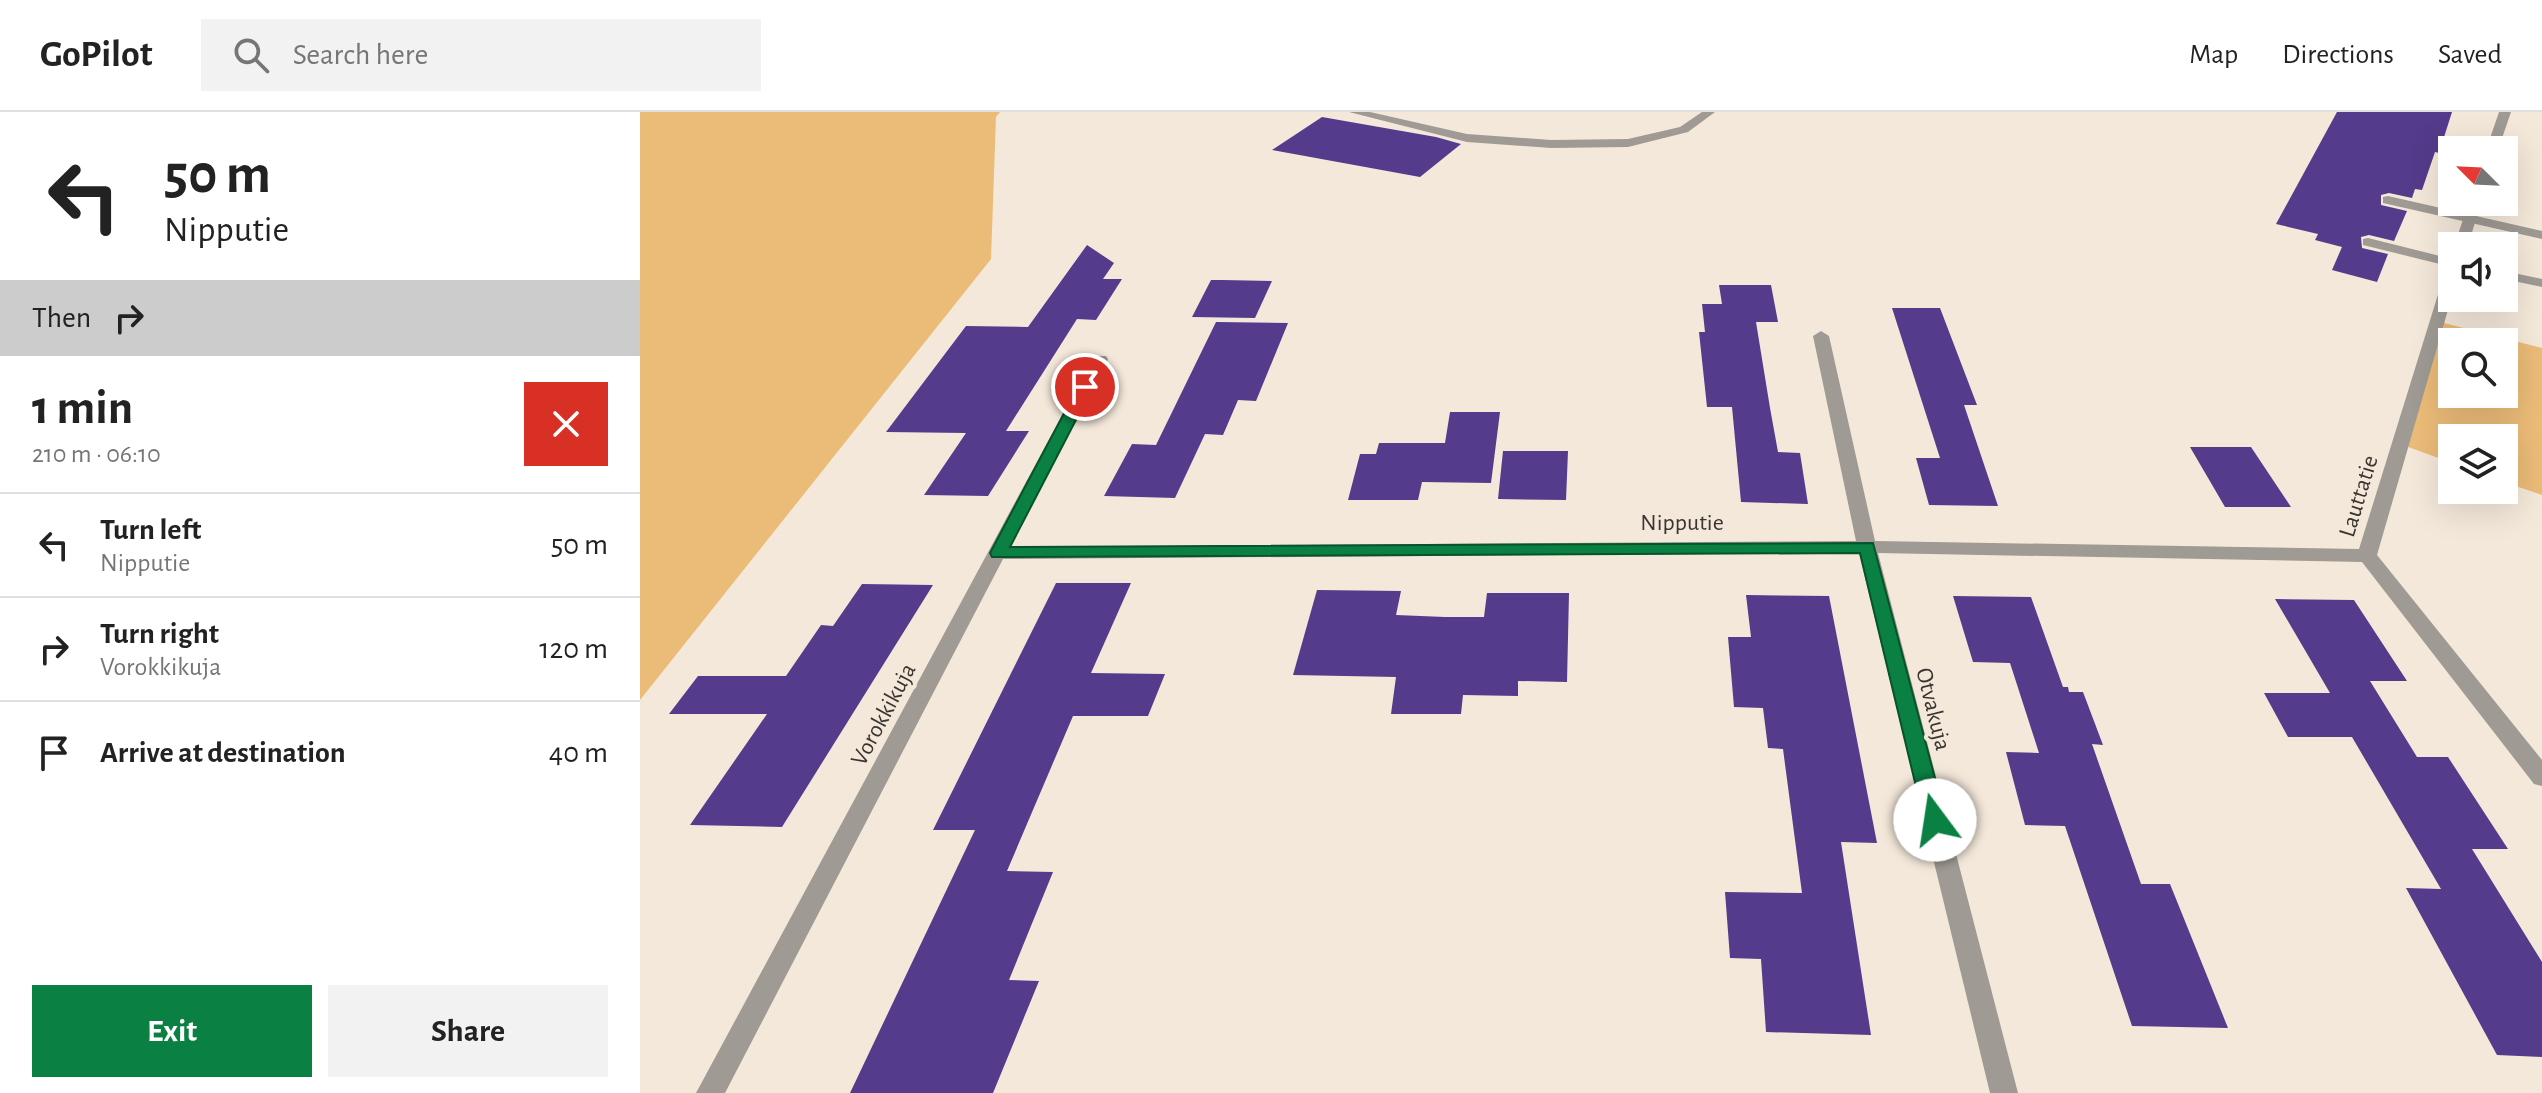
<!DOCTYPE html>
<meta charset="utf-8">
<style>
:root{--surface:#fff;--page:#f2f2f2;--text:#222;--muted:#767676;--line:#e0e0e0;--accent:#0b8043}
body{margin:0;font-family:"Alegreya Sans",sans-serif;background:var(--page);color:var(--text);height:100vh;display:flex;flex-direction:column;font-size:30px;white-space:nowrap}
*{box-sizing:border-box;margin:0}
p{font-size:26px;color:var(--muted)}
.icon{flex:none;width:44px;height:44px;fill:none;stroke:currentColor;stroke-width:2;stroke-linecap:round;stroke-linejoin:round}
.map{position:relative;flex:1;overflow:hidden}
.drawer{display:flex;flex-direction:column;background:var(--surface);width:640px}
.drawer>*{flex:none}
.banner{background:#fff;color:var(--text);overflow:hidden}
.needle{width:52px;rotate:294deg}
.controls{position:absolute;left:1798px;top:24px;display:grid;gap:16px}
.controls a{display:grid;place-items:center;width:80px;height:80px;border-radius:0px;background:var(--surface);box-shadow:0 8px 32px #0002;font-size:40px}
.pin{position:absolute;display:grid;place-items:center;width:68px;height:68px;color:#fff;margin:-34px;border:4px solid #fff;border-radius:50%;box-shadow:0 2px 8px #0007}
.me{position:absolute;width:88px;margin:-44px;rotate:346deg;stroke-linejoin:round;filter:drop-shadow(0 0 6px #0008)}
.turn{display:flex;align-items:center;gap:28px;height:168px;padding:0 32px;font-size:36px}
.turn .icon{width:104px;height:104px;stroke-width:2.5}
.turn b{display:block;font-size:56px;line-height:68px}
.then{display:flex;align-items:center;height:76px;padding:0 32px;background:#0003;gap:16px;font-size:30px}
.round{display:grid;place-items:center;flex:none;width:84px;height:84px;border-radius:0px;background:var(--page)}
.summary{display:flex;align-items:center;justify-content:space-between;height:136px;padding:0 32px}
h1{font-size:48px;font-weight:700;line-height:60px}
.primary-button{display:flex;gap:16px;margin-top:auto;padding:16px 32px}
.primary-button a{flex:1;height:92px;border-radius:0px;background:var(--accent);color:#fff;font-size:32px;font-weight:700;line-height:92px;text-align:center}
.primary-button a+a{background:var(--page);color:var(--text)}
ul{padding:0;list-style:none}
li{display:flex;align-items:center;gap:24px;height:104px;padding:0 32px;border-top:2px solid var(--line)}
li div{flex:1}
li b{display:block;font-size:30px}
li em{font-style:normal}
header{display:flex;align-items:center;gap:48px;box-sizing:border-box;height:112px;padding:0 40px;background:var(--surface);border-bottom:2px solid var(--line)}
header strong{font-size:38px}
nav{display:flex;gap:44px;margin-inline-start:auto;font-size:28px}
.search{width:560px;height:72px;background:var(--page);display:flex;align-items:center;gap:20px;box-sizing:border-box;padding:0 28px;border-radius:0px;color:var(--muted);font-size:30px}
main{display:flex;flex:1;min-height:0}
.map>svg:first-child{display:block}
.green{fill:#ebbb78;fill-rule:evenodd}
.building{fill:#543b8b}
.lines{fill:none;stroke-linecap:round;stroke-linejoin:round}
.service{fill:#9f9a94;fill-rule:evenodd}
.minor{fill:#9f9a94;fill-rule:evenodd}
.route{fill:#0b8043;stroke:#07532c;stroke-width:2}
.labels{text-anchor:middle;stroke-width:8;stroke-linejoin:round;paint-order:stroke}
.street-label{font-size:24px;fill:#3a3530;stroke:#f4e8da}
</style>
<header>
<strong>GoPilot</strong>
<div class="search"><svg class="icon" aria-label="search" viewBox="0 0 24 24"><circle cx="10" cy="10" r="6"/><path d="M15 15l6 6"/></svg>Search here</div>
<nav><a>Map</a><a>Directions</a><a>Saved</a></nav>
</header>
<main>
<section class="drawer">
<div class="banner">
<div class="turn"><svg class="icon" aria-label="left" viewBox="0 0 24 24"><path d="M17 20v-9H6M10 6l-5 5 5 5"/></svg><div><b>50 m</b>Nipputie</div></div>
<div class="then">Then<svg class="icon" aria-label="right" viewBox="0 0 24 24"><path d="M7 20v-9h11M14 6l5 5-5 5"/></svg></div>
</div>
<div class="summary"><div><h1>1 min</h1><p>210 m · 06:10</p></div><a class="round" style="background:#d93025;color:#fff"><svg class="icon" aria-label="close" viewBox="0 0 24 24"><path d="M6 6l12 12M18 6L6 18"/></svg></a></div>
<ul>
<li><svg class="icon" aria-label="left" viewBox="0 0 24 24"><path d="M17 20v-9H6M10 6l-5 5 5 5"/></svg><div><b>Turn left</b><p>Nipputie</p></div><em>50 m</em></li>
<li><svg class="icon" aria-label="right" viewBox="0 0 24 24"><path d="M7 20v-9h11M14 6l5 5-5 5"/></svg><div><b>Turn right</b><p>Vorokkikuja</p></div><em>120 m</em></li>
<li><svg class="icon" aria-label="arrive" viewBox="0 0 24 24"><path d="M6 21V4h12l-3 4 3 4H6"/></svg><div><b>Arrive at destination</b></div><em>40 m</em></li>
</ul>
<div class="primary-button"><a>Exit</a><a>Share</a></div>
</section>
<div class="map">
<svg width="1902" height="981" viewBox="0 0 1902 981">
<rect width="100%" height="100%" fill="#f4e8da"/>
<path class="green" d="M0 0H360L356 5 351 147 0 588Z
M1796 209 1902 236V383L1864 370V326H1812V351L1760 332ZM1812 230H1864V282H1812Z"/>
<path class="building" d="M1697 0H1812L1799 41 1795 40 1782 78 1775 77 1772 86 1749 81 1741 83V93L1767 99 1754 129 1729 123 1721 125 1722 136 1748 142 1737 170 1692 158 1702 135 1675 128 1678 122 1636 112Z
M682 5 796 25 821 32 780 65 632 38Z
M447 133 474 151 463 167H482L456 208 437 207 366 319H389L348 384 284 383 326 321 246 320 326 214 388 215Z
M571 168H583L632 169 615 206 552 205Z
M1079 173H1131L1138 210H1116L1130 296 1138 340 1160 341 1168 392 1101 390 1092 295H1067L1059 220H1065L1062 192H1082Z
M1252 196H1300L1337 293H1324L1358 394 1289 393 1276 346H1300Z
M576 210 648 211 616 289 598 288 583 323 565 322 535 386 464 384 492 332 516 333Z
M810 300H860L851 371 782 370 778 388H708L720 342H736L739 331H805Z
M1550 335H1611L1651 395H1585Z
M863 339H928L926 388 858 387Z
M416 471H491L451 561 525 562 508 604H433L367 759 413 760 369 868 399 869 353 981H210L335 718H293Z
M222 472 293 473 142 715 50 713 127 602H29L58 564H146L181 513 193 514Z
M677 478 761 479 756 503 805 505H844L847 481H929L927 570 878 569V584L823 583 821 602H751L756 565 653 563Z
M1106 483 1189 484 1237 731 1201 730 1231 923 1126 920 1121 847 1090 846 1085 780 1162 781 1143 637 1128 636 1123 596 1094 595 1088 525H1111Z
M1313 484 1391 485 1423 575H1428L1429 580H1443L1463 633 1452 632 1501 772H1530L1588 916 1492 914 1425 714 1385 713 1366 640 1399 641 1370 551 1333 550Z
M1635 487 1714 488 1767 569H1730L1777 645H1808L1868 737H1832L1902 850V945L1857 943 1766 776 1801 777 1712 625H1648L1624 581H1690Z"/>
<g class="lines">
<path class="service" d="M1748 84 1902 119V127L1743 91V85Z
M1728 126 1812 147V155L1723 133V127Z
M1864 159 1902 167V175L1864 167Z"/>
<path class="minor" d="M709 0H730L827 22 911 28 988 27 1040 15 1062 0H1075L1048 20 988 35 911 36 827 30Z
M1859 0H1871L1858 38H1846Z
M1829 90H1841L1828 134H1814Z
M1812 156V184L1737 443 1902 648V674L1894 672 1722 450 1238 441 1378 981H1350L1219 441 363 447 85 981H56L454 244H466L468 247 370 435 1216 429 1173 224 1181 219 1189 224 1235 429 1719 437 1805 160Z"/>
</g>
<path class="route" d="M445 270 453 275 370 435 1233 431 1306 708 1303 715 1295 717 1288 715 1284 708 1220 441 352 445 350 441 438 275Z"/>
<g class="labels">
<g class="street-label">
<text transform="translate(1718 384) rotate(-73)" y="8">Lauttatie</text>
<text x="1042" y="418">Nipputie</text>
<text transform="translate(1294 597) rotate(76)" y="8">Otvakuja</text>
<text transform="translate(243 602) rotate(-62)" y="8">Vorokkikuja</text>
</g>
</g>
</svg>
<div class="controls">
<a><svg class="needle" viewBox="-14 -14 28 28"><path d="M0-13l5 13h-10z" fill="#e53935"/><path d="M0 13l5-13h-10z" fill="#767676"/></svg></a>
<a><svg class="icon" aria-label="sound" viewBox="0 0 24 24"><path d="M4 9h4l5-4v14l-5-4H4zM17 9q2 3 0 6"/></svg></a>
<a><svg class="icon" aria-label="search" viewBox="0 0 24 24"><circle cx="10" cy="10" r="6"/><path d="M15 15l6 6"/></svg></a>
<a><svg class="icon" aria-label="layers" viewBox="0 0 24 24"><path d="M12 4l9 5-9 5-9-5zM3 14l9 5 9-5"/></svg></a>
</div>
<div class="pin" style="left:445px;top:275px;background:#d93025"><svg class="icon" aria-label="arrive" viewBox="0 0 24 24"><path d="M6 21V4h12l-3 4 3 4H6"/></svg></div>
<svg class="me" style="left:1295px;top:708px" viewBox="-20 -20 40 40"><circle r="19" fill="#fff"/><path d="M0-13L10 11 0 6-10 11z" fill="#0b8043"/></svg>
</div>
</main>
